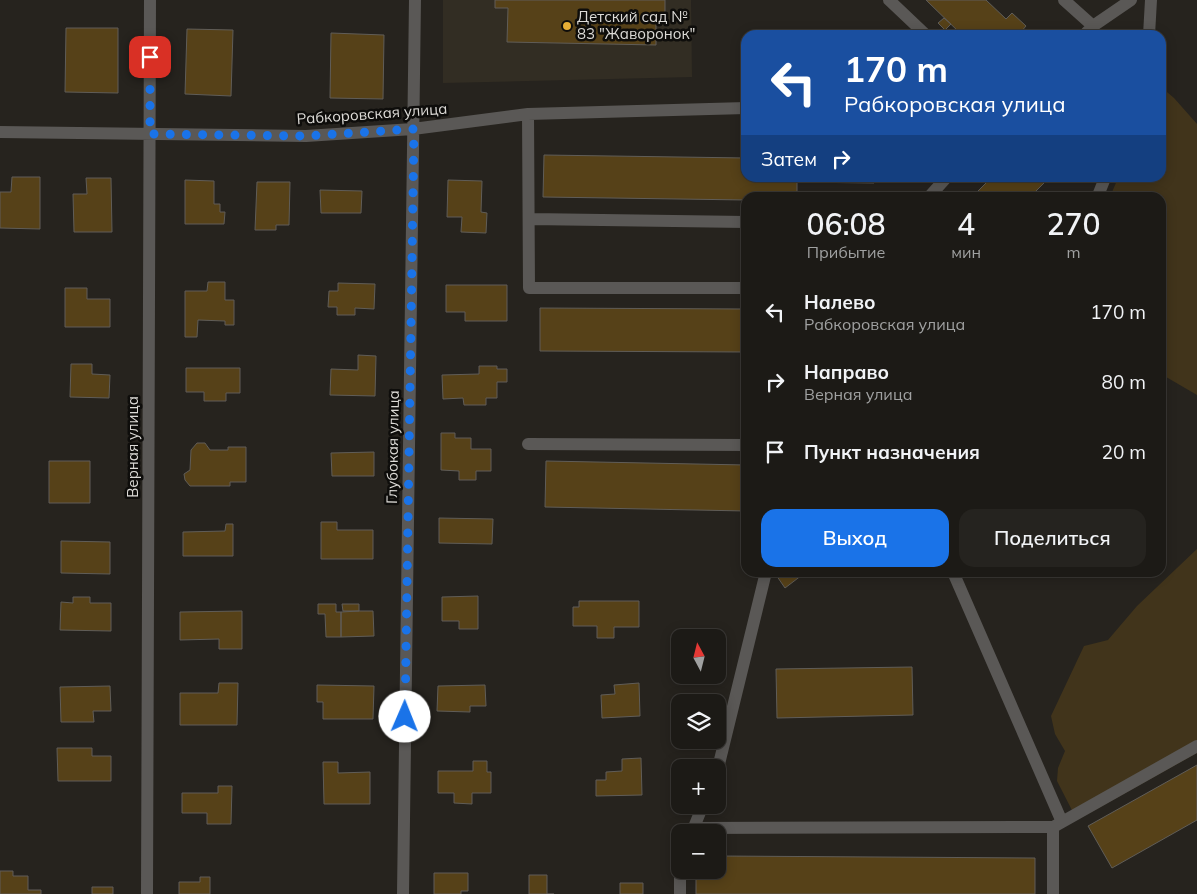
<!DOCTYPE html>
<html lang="ru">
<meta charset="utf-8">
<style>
:root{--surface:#1c1a16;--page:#25231f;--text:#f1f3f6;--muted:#a0a1a1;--line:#3a3835;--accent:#1a73e8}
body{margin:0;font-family:Mulish,sans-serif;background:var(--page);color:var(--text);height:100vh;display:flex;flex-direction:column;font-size:19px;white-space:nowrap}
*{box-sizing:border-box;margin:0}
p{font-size:16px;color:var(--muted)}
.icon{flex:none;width:28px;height:28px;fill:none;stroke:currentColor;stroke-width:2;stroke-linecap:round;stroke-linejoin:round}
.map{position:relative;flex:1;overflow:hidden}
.sheet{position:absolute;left:741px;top:192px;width:425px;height:385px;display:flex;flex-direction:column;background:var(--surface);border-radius:15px;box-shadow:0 2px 12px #0003,0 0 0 1px var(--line)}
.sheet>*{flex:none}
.guide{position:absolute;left:741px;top:30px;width:425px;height:152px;border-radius:15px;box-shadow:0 2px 12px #0003,0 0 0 1px var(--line);background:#1a4fa0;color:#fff;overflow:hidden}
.needle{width:32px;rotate:353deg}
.tools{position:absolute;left:671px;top:629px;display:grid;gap:10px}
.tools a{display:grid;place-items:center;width:55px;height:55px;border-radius:10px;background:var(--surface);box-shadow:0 2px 12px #0003,0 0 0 1px var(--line);font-size:25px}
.pin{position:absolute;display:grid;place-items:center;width:42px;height:42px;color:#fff;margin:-21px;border-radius:10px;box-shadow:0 2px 8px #0006}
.me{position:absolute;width:55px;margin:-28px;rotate:1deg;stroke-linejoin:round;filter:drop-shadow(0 0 4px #0008)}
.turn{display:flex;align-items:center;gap:18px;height:105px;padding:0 20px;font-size:22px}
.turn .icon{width:65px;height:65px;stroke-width:2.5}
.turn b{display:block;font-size:35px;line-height:42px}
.then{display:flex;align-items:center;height:48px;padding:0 20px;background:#0003;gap:10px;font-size:19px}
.eta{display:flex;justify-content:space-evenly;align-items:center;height:85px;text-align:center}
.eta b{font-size:30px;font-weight:600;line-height:35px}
.action{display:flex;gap:10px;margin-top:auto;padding:10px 20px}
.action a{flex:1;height:58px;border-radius:15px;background:var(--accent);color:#fff;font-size:20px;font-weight:600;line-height:58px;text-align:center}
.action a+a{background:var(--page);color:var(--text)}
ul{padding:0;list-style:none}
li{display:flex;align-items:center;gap:15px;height:70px;padding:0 20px}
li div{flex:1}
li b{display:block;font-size:19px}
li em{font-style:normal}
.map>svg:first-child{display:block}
.built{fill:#322d23}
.green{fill:#41341b}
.building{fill:#564118;stroke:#605d58}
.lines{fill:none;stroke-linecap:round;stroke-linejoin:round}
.minor{stroke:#5a5856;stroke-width:12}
.route{stroke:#1a73e8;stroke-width:9;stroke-dasharray:0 16.2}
.poi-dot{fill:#e5ad35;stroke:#0e0d0b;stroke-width:2}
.labels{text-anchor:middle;stroke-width:5;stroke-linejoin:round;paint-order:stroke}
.poi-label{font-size:15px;fill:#dddbd7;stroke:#0e0d0b;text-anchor:start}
.street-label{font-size:15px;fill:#dddbd7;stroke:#0e0d0b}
</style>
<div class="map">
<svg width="1197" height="894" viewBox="0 0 1197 894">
<rect width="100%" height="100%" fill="#26231e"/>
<path class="built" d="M443 0H691L692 77 443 83Z"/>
<path class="green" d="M1161 87 1174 98 1197 124V395L1161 374V198L1110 197 1118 178H1161Z
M1197 549V753L1077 820 1057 781 1058 768 1065 751 1055 734 1051 716 1084 646 1108 640 1137 606Z"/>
<path class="building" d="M495 0H665V14H656V45L507 42 508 8H495Z
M926 0H986L1006 19 1012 13 1026 26 1020 33 1022 35H962Z
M944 18 951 24 945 30 938 23Z
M66 28H118V93L65 92Z
M187 29 233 30 231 96 185 94Z
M331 33 384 35 383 99 330 98Z
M544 155 746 158V178H797V198H746V200L543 197Z
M12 177H40V229L0 228V192H11Z
M86 178H111L112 232H74L73 194H87Z
M797 178H874V183L797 182Z
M991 178H1049L1029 198H971Z
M185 180 214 181V204H220V212H225L224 224H185Z
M448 180 482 181 481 212 487 213 486 233 461 232 462 217H447Z
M257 182H290L289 225H276V230H255Z
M320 190 362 191 361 213H321Z
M208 282H225V300H234V325H225V321L198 320 197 337H185V291H207Z
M338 283 375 284 374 309 355 308V315H337V307H328L329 291H338Z
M446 285H507V321H465V312H446Z
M65 288H87V299H110V327H65Z
M540 308 746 309V352L540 351Z
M358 355 376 356 375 396 330 395 331 369 358 370Z
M71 364H92V374L110 375 109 398 70 397Z
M479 366H497V369H507V382H497V398H486V405H464L463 398 443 399 442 375 479 374Z
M186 368H240V393H226V401H204V392H186Z
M441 433H455V438H471V449H491V471H476V480H459V471L441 470Z
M197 443H205L210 450H228V447H246V482H230V486H190L185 480 184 474 190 470 191 450Z
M374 452V476H332L331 453Z
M49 461H90V503H49Z
M546 461 746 465V511L545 507Z
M439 518 493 519 492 544 439 543Z
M321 522H337V530H373V559H321Z
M226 524H233V556H183V532L225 531Z
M61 541 110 542V574L61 573Z
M774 572H806L785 588Z
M478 596V629H459V621H442V597Z
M73 597H90V603H111V631L60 630 61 602 73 603Z
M579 601H639V627H614V638H597V626H573V607H579Z
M318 604H336V612H341V637H326L325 614H318Z
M342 604H359V611H343Z
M242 611V649H219V639L180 640V612Z
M359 611H373L374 636 341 637V612Z
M912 667 913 715 777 718 776 669Z
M219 683H238L237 725H180V693H218Z
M639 683 640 716 602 718 601 695 615 694 614 685Z
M317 685 374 686 373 719H323V702H317Z
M485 685 486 706H470V712L437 711 438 686Z
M110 686 111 711H93L94 722H61L60 687Z
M57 748H92V756H111V781H58Z
M641 758 642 795 596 796V780H606V772L622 771V759Z
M473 761H487V772H491V793H472V804L454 803V793H438V771H473Z
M323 762H338V773L370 772V804H324Z
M1197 765V820L1112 868 1088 826Z
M218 786H232L231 824H207V813H182V793H218Z
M718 856 1035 858V894H696V870H718Z
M0 871H13V876H28V890H41V894H0Z
M434 873H468V891H461V894H434Z
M529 875H547V894H554H529Z
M200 877H210V894H179V882H200Z
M620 883H643V894H620Z
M92 887H113V894H92Z"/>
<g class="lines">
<path class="minor" d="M889 0 926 35
M1064 0 1093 26
M1084 35 1093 26 1131 0
M1149 35 1151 0
M528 114 529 288H746
M0 132 306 136 413 129 528 114 746 108
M928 198 946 178
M1097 198 1105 178
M530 219 746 222
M528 444 746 445
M953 572 1062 822
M718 768 766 572
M1055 826 1197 746
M694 828 1053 827V894
M692 832 703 805
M147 894 150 0
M403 894 415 0
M680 894V870"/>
</g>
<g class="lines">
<path class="route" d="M150 57V134L306 136 414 129 405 717"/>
</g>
<circle class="poi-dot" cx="567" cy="26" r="5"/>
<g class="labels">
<g class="poi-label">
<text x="577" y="22">Детский сад №<tspan x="577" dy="17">83 "Жаворонок"</tspan></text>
</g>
<g class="street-label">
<text transform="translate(372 114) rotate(-4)" y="5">Рабкоровская улица</text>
<text transform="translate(133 447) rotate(-90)" y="5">Верная улица</text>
<text transform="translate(393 447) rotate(-89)" y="5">Глубокая улица</text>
</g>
</g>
</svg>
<div class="tools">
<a><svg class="needle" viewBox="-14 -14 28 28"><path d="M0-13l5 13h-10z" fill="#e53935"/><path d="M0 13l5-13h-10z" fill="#a0a1a1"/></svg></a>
<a><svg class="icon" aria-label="layers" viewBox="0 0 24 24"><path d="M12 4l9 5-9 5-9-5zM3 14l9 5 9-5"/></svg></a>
<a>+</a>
<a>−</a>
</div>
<div class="pin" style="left:150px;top:57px;background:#d93025"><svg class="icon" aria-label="arrive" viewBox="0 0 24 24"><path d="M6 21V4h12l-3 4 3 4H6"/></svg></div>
<svg class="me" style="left:405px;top:717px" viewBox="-20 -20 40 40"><circle r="19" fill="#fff"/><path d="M0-13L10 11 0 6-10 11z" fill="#1a73e8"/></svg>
<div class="guide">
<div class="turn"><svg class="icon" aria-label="left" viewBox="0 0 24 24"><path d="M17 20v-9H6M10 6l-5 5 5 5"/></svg><div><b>170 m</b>Рабкоровская улица</div></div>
<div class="then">Затем<svg class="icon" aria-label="right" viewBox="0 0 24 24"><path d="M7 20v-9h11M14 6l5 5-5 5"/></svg></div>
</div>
<section class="sheet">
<div class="eta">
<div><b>06:08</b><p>Прибытие</p></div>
<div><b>4</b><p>мин</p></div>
<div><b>270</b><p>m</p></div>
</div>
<ul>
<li><svg class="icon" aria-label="left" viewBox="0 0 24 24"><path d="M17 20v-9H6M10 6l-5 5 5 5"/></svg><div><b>Налево</b><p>Рабкоровская улица</p></div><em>170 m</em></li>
<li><svg class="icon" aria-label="right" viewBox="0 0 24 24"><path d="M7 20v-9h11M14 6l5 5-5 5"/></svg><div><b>Направо</b><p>Верная улица</p></div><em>80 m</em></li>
<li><svg class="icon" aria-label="arrive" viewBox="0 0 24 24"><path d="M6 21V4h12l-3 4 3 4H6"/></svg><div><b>Пункт назначения</b></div><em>20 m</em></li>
</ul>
<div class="action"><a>Выход</a><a>Поделиться</a></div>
</section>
</div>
